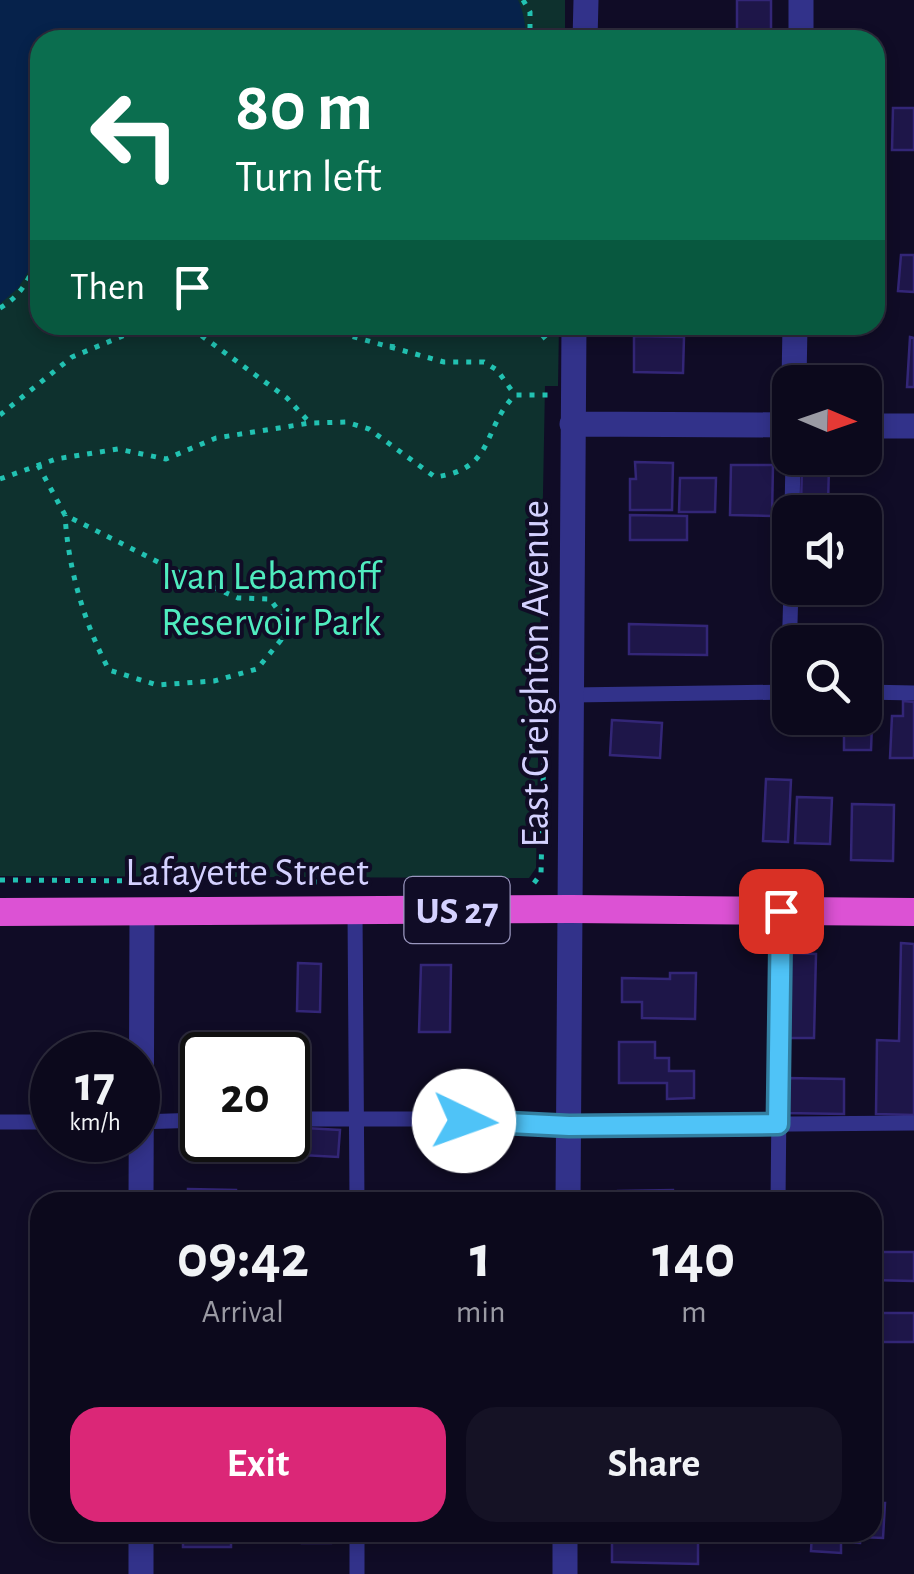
<!DOCTYPE html>
<style>
:root{--surface:#0c091c;--page:#151225;--text:#f1f3f6;--muted:#9a9aa3;--line:#2c2a3b;--accent:#db2777}
body{margin:0;font-family:"Alegreya Sans",sans-serif;background:var(--page);color:var(--text);height:100vh;display:flex;flex-direction:column;font-size:38px;white-space:nowrap}
*{box-sizing:border-box;margin:0}
p{font-size:32px;color:var(--muted)}
.icon{flex:none;width:55px;height:55px;fill:none;stroke:currentColor;stroke-width:2;stroke-linecap:round;stroke-linejoin:round}
.map{position:relative;flex:1;overflow:hidden}
.sheet{position:absolute;left:30px;top:1192px;width:852px;height:350px;display:flex;flex-direction:column;background:var(--surface);border-radius:30px;box-shadow:0 5px 15px #0003,0 0 0 2px var(--line)}
.sheet>*{flex:none}
.banner{position:absolute;left:30px;top:30px;width:855px;height:305px;border-radius:30px;box-shadow:0 5px 15px #0003,0 0 0 2px var(--line);background:#0b6e4f;color:#fff;overflow:hidden}
.needle{width:65px;rotate:92deg}
.tools{position:absolute;left:772px;top:365px;display:grid;gap:20px}
.tools a{display:grid;place-items:center;width:110px;height:110px;border-radius:20px;background:var(--surface);box-shadow:0 5px 15px #0003,0 0 0 2px var(--line);font-size:50px}
.speed{position:absolute;left:30px;top:1032px;display:flex;gap:20px;font-size:50px;font-weight:700;text-align:center}
.speed>*{display:grid;place-content:center;width:130px;height:130px;border-radius:50%;background:var(--surface);box-shadow:0 5px 15px #0003,0 0 0 2px var(--line);line-height:1}
.speed small{font-size:25px;font-weight:400}
.speed .limit{border:5px solid #111;border-radius:15px;background:#fff;color:#111}
.pin{position:absolute;display:grid;place-items:center;width:85px;height:85px;color:#fff;margin:-42px;border-radius:20px;box-shadow:0 5px 15px #0006}
.me{position:absolute;width:110px;margin:-55px;rotate:93deg;stroke-linejoin:round;filter:drop-shadow(0 0 8px #0008)}
.turn{display:flex;align-items:center;gap:35px;height:210px;padding:0 40px;font-size:45px}
.turn .icon{width:130px;height:130px;stroke-width:2.5}
.turn b{display:block;font-size:70px;line-height:85px}
.then{display:flex;align-items:center;height:95px;padding:0 40px;background:#0003;gap:20px;font-size:38px}
.eta{display:flex;justify-content:space-evenly;align-items:center;height:170px;text-align:center}
.eta b{font-size:60px;font-weight:600;line-height:70px}
.action{display:flex;gap:20px;margin-top:auto;padding:20px 40px}
.action a{flex:1;height:115px;border-radius:30px;background:var(--accent);color:#fff;font-size:40px;font-weight:600;line-height:115px;text-align:center}
.action a+a{background:var(--page);color:var(--text)}
.map>svg:first-child{display:block}
.green{fill:#0e312e}
.water{fill:#06224b}
.building{fill:#1e1649;stroke:#332677;stroke-width:2.5}
.lines{fill:none;stroke-linecap:round;stroke-linejoin:round}
.path{stroke:#22c2b2;stroke-width:5;stroke-dasharray:5 8;stroke-linecap:butt}
.service{stroke:#32328a;stroke-width:15}
.minor{stroke:#32328a;stroke-width:25}
.trunk{stroke:#dc52d4;stroke-width:28}
.route-casing{stroke:#337fa1;stroke-width:25}
.route{stroke:#4fc3f7;stroke-width:18}
.labels{text-anchor:middle;stroke-width:8;stroke-linejoin:round;paint-order:stroke}
.shield{fill:#100c26;stroke:#9996be;stroke-width:2.5}
.shield-label{font-size:38px;font-weight:bold;fill:#d4d1ff}
.park-label{font-size:40px;fill:#50ecbf;stroke:#100c26}
.street-label{font-size:40px;fill:#d4d1ff;stroke:#100c26}
</style>
<div class="map">
<svg width="914" height="1574" viewBox="0 0 914 1574">
<rect width="100%" height="100%" fill="#100c26"/>
<path class="green" d="M0 0H565V40H40V325H559L558 386H545L536 868 529 878 0 876Z"/>
<path class="water" d="M0 0H518C524 13 526 26 525 40H40V231L28 272 18 288 0 304Z"/>
<path class="building" d="M737 0H771V40H737Z
M893 108H914V150H892Z
M901 255H914V292L898 291Z
M634 336 684 337 683 373 634 372Z
M910 337 914 338V387H907Z
M635 462 673 463 672 510H630V479H636Z
M731 465H773L772 516 730 515Z
M802 466H829L828 505H801Z
M680 478H716L715 512H679Z
M630 515 687 516V540H630Z
M629 624 707 626V655L629 654Z
M903 701 914 702V758H890L892 716H903Z
M612 720 662 723 660 758 610 755Z
M844 723H872L871 750H844Z
M766 779 791 780 788 842 763 841Z
M797 797 832 798 830 844 795 843Z
M852 804 894 805 893 861 851 860Z
M901 943 914 944V1115L876 1114 877 1040 899 1041Z
M788 953 816 954 814 1038H786Z
M298 963 321 964 320 1012 297 1011Z
M421 965H451L450 1032H419Z
M670 973H696L695 1019 642 1018V1002H622V978L670 979Z
M196 1042 268 1043V1055H202V1099H195Z
M619 1042H655V1058H669V1071H694V1098L667 1099V1083H619Z
M786 1078 844 1079V1114L785 1113Z
M288 1127 340 1130 338 1157 264 1153V1140H288Z
M188 1189 236 1190V1202H188Z
M673 1190 674 1202H618V1191Z
M872 1252H914V1281L872 1280Z
M872 1313H914V1342H872Z
M872 1393H880V1429H872Z
M872 1503H885L883 1538 860 1537V1543L841 1542V1553L811 1551 812 1532H872Z
M183 1532H231V1547H183Z
M303 1532H331V1543H302Z
M612 1532 682 1533 681 1538 698 1539V1564L612 1562Z"/>
<g class="lines">
<path class="path" d="M523 0 530 12V40
M0 308C24 294 32 274 40 249
M289 325 322 328 444 362H484L497 370 515 395
M534 325 548 342
M191 328 287 398 310 423
M392 349 394 325
M0 415 72 357 137 330 224 325
M38 465 65 515 184 575 238 598 270 599 280 613 281 640 257 669 214 681 157 685 109 670C84 623 68 568 65 515
M0 479 56 459 118 449 166 459 216 438 310 423 346 422 369 429 435 477C496 469 481 430 515 395H553
M0 880 323 882
M534 883 541 874 544 742"/>
<path class="service" d="M792 512 793 458
M788 692 791 588
M865 692 914 693
M571 695 790 692
M355 911 357 1202
M288 1119H427L569 1126 914 1123
M0 1122H52
M138 1122 202 1120
M778 1202 781 911
M357 1532V1574"/>
<path class="minor" d="M585 40 586 0
M801 40V0
M794 382 795 325
M572 424 790 425
M865 426H914
M141 1202 142 912
M568 1202 574 325
M141 1574V1532
M565 1574V1532"/>
<path class="trunk" d="M0 912 571 909 914 912"/>
</g>
<g class="lines">
<g class="route-casing">
<path id="route" d="M464 1121 569 1126 778 1124 781 911"/>
</g>
<use href="#route" class="route"/>
</g>
<g class="labels">
<rect class="shield" x="404.5" y="877" width="105" height="66" rx="8"/>
<g class="shield-label">
<text x="457" y="923">US 27</text>
</g>
<g class="park-label">
<text x="271" y="589">Ivan Lebamoff<tspan x="271" dy="46">Reservoir Park</tspan></text>
</g>
<g class="street-label">
<text transform="translate(534 674) rotate(-90)" y="14">East Creighton Avenue</text>
<text x="247" y="885">Lafayette Street</text>
</g>
</g>
</svg>
<div class="tools">
<a><svg class="needle" viewBox="-14 -14 28 28"><path d="M0-13l5 13h-10z" fill="#e53935"/><path d="M0 13l5-13h-10z" fill="#9a9aa3"/></svg></a>
<a><svg class="icon" aria-label="sound" viewBox="0 0 24 24"><path d="M4 9h4l5-4v14l-5-4H4zM17 9q2 3 0 6"/></svg></a>
<a><svg class="icon" aria-label="search" viewBox="0 0 24 24"><circle cx="10" cy="10" r="6"/><path d="M15 15l6 6"/></svg></a>
</div>
<div class="speed"><div>17<small>km/h</small></div><div class="limit">20</div></div>
<div class="pin" style="left:781px;top:911px;background:#d93025"><svg class="icon" aria-label="arrive" viewBox="0 0 24 24"><path d="M6 21V4h12l-3 4 3 4H6"/></svg></div>
<svg class="me" style="left:464px;top:1121px" viewBox="-20 -20 40 40"><circle r="19" fill="#fff"/><path d="M0-13L10 11 0 6-10 11z" fill="#4fc3f7"/></svg>
<div class="banner">
<div class="turn"><svg class="icon" aria-label="left" viewBox="0 0 24 24"><path d="M17 20v-9H6M10 6l-5 5 5 5"/></svg><div><b>80 m</b>Turn left</div></div>
<div class="then">Then<svg class="icon" aria-label="arrive" viewBox="0 0 24 24"><path d="M6 21V4h12l-3 4 3 4H6"/></svg></div>
</div>
<section class="sheet">
<div class="eta">
<div><b>09:42</b><p>Arrival</p></div>
<div><b>1</b><p>min</p></div>
<div><b>140</b><p>m</p></div>
</div>
<div class="action"><a>Exit</a><a>Share</a></div>
</section>
</div>
